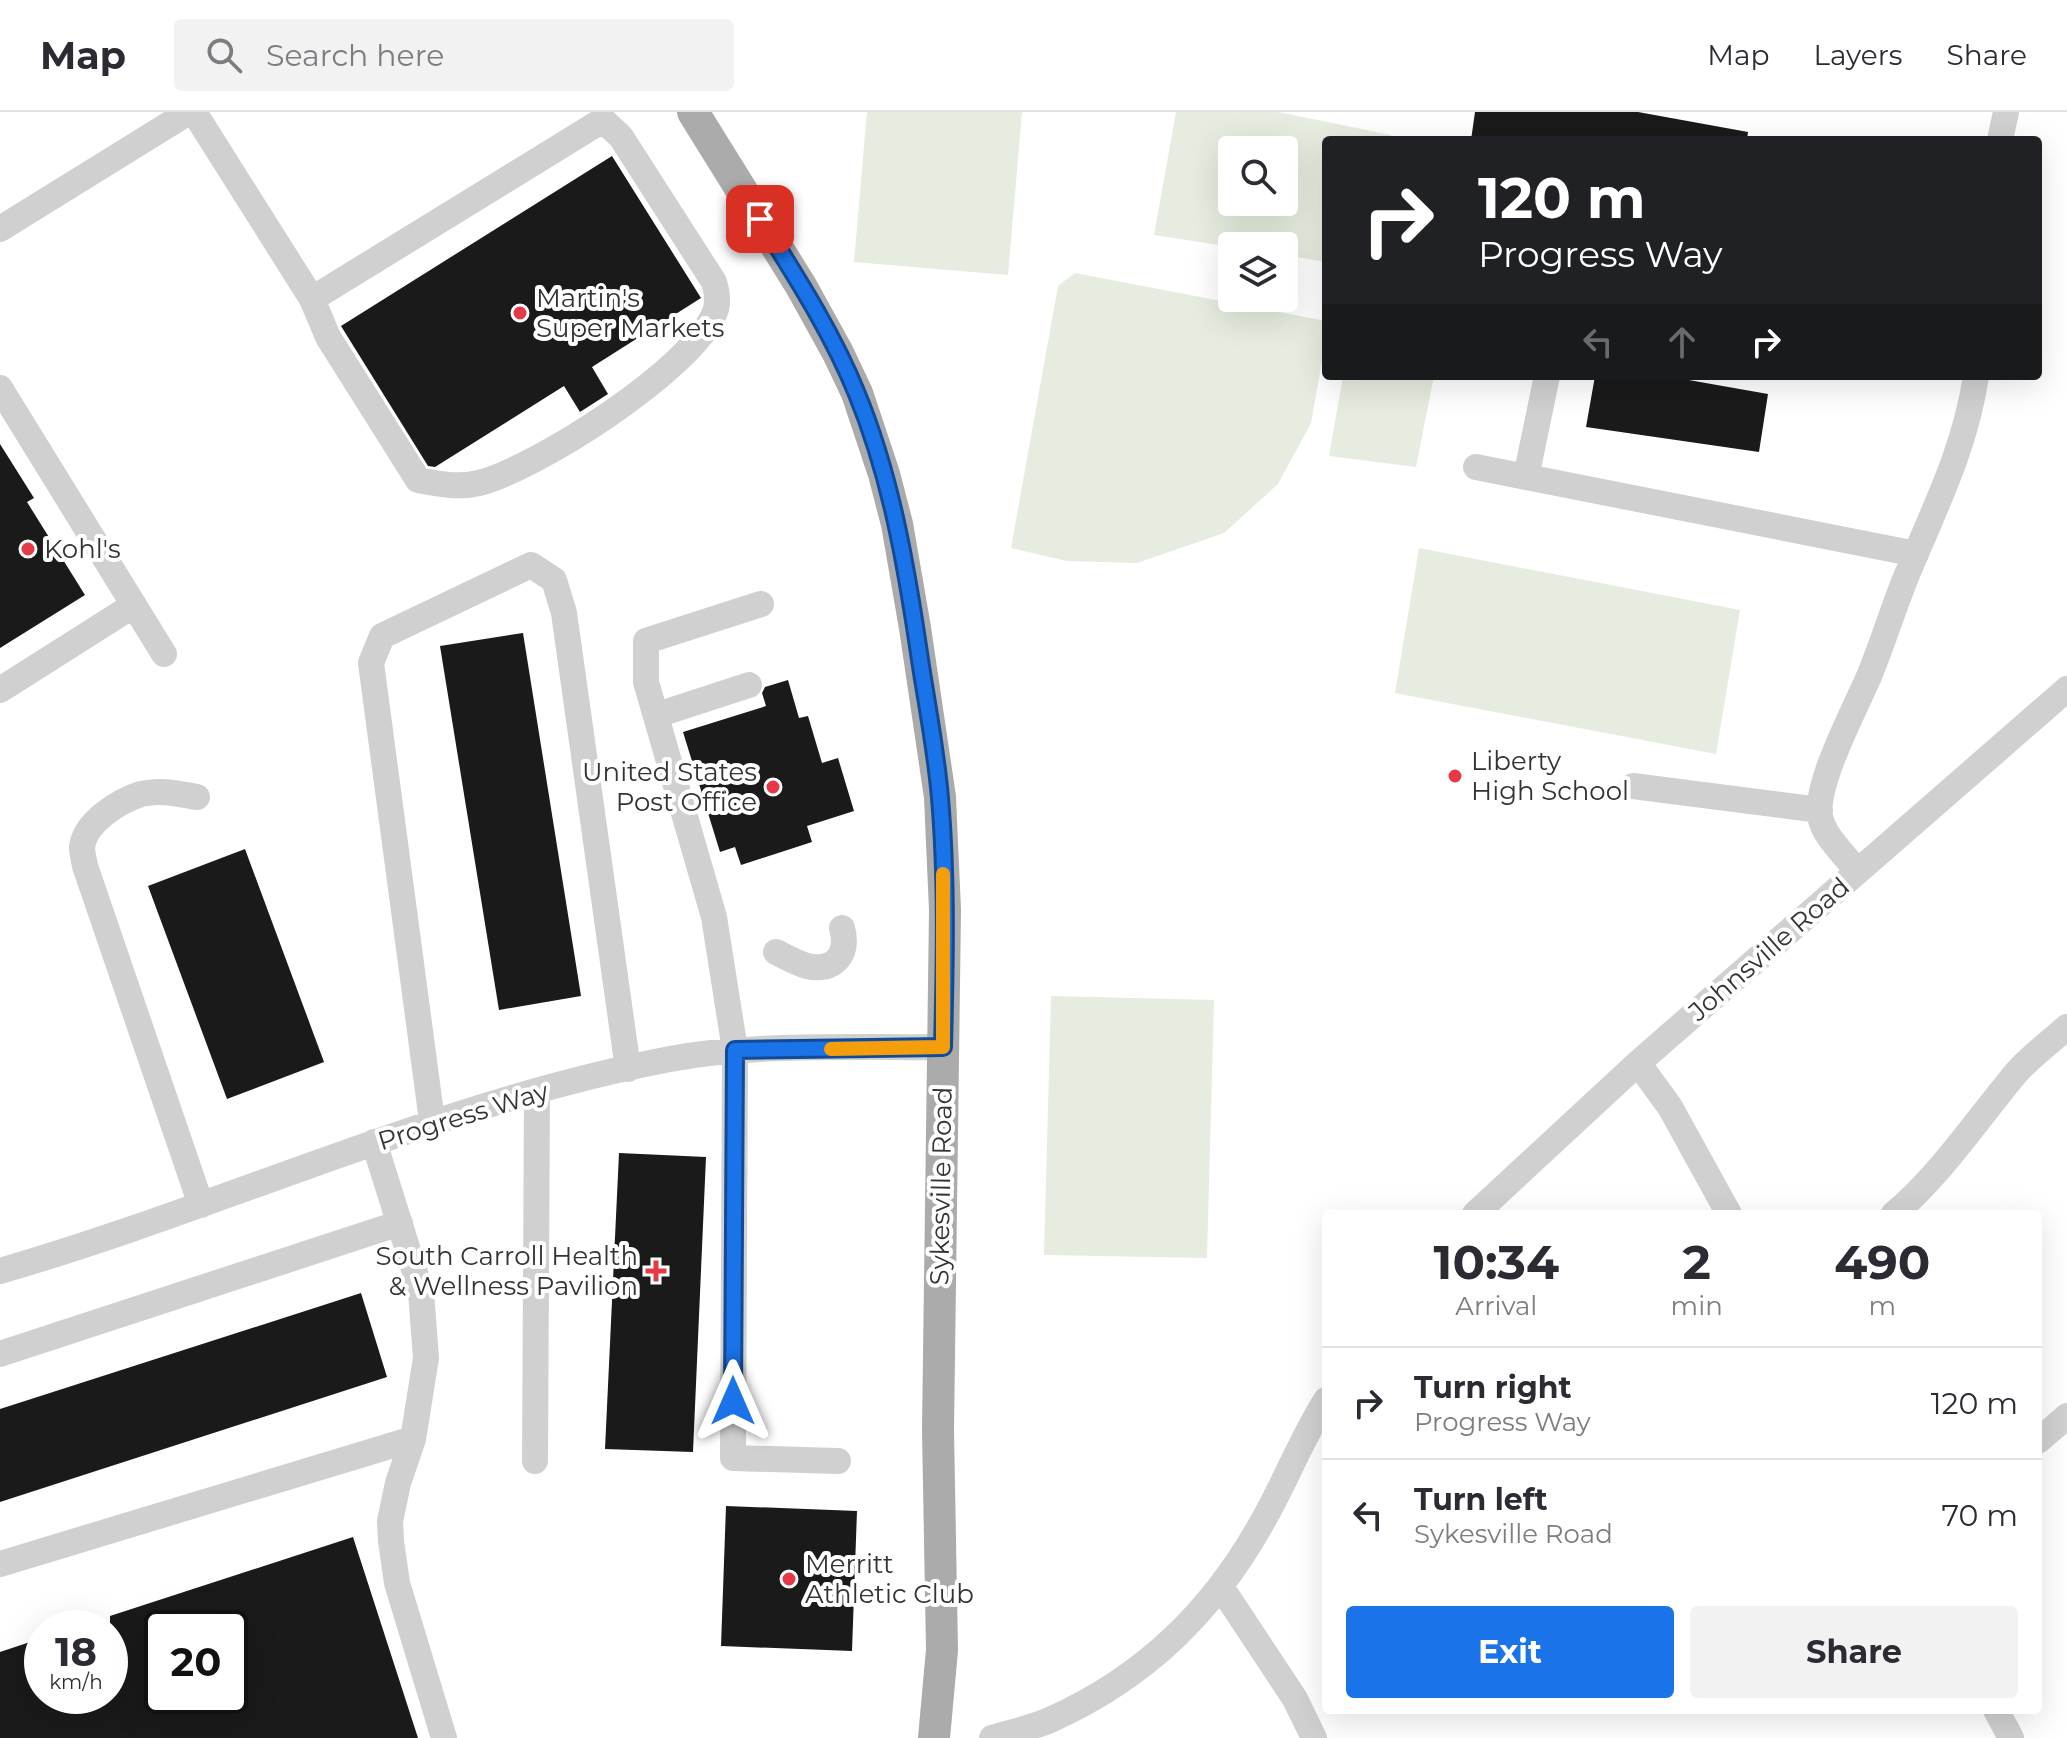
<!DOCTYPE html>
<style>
:root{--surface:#fff;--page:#f2f2f3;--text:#2b2b33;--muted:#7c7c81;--line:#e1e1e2;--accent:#1a73e8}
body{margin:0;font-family:Montserrat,sans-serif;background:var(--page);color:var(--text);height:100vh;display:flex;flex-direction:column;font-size:30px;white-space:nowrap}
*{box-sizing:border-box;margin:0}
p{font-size:26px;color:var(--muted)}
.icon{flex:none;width:44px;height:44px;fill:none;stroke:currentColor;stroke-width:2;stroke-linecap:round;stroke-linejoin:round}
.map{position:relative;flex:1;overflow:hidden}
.details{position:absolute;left:1322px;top:1098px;width:720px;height:504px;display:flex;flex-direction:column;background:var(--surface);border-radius:8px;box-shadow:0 8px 32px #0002}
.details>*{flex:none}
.top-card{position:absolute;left:1322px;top:24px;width:720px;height:244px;border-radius:8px;box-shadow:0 8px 32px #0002;background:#202124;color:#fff;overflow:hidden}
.tools{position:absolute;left:1218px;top:24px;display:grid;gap:16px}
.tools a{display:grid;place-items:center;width:80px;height:80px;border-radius:8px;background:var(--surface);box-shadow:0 8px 32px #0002;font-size:40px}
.speed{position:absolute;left:24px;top:1498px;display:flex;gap:16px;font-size:40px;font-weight:700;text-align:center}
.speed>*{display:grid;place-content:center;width:104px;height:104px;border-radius:50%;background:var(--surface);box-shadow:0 8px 32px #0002;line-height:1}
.speed small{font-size:20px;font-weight:400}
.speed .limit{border:4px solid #111;border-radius:12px;background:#fff;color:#111}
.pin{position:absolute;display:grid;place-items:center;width:68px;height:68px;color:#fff;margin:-34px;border-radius:16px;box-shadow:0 4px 12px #0006}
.me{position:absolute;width:88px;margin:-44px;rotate:0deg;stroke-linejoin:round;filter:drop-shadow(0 0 6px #0008)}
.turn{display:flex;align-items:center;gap:28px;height:168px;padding:0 24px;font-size:36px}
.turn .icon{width:104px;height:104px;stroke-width:2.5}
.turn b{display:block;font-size:56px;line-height:68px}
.lanes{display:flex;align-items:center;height:76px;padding:0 24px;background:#0003;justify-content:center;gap:40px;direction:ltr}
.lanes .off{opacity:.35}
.eta{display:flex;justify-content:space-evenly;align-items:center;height:136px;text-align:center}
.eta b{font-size:48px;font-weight:700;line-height:56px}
.action{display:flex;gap:16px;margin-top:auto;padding:16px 24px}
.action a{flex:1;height:92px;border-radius:8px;background:var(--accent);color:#fff;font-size:32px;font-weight:700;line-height:92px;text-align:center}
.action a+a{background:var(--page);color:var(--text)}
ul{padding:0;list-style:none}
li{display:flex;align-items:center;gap:24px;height:112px;padding:0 24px;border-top:2px solid var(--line)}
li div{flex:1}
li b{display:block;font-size:30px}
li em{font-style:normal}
header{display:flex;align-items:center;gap:48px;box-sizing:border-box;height:112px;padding:0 40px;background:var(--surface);border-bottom:2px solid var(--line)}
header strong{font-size:38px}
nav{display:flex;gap:44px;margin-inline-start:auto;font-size:28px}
.search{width:560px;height:72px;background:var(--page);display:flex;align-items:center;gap:20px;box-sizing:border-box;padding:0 28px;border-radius:8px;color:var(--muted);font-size:30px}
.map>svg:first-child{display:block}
.green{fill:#e6ecdf;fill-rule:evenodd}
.building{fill:#1a1a1a;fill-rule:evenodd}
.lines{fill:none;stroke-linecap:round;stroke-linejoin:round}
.minor{stroke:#d0d0d0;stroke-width:26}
.major{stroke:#ababab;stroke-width:32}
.route-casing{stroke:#114b97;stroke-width:20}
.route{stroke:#1a73e8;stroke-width:14}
.slow{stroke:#f59e0b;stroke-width:14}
.poi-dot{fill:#e63946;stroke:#fff;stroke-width:3}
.labels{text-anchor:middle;stroke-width:8;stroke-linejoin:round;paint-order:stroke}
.poi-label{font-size:26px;fill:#333;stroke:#fff;text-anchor:start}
.street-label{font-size:26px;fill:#333;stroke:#fff}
</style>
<header>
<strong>Map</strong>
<div class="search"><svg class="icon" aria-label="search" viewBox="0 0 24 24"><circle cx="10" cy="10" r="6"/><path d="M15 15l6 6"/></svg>Search here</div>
<nav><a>Map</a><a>Layers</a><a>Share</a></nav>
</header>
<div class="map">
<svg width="2067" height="1626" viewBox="0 0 2067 1626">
<rect width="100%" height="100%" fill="#fff"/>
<path class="green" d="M867 0H1022L1008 163 854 150Z
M1176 0H1278L1391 23 1390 28H1326V150L1284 143V134L1232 135 1154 123ZM1232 38H1284V90H1232Z
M1075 161 1326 209V226L1311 311 1278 372 1224 421 1137 451 1067 449 1011 436 1058 174Z
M1343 264H1434L1416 355 1329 344Z
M1419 436 1740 498 1716 642 1395 581Z
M1051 884 1214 888 1207 1146 1044 1143Z"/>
<path class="building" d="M1475 0H1638L1748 20 1747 28H1471Z
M612 44 701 186 592 255 608 282 580 300 564 274 435 355 428 354 341 214Z
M1595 264H1666L1768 282 1759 340 1586 315Z
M0 332 34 386 27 390 85 483 0 536Z
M523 521 581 884 499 898 440 534Z
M788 568 799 606 808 604 822 651 838 646 854 699 807 714 812 730 741 753 735 735 720 740 683 620 766 594 762 581 765 575Z
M245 737 324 950 227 987 148 774Z
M619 1041 706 1045 693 1340 605 1337Z
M361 1181 387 1265 0 1390V1297Z
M726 1394 857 1399 852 1539 721 1534Z
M353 1425 418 1626H0V1540L42 1526V1584H110V1504ZM162 1516H230V1584H162Z"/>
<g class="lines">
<path class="minor" d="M194 0 312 187 328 225 418 368C439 372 458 376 479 371 537 356 693 257 715 200 719 190 717 180 714 170L621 25 603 8 312 187
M2000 28 2006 0
M0 117 189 0
M0 276 164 542
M1476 355 1916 442
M1526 365 1547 264
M761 492 646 529V570L714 805 735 938 733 1346 838 1349
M0 578 134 493
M657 603 749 573
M1633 674 1820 698
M197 685C180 682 159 677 141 682 119 689 85 710 82 735 82 741 84 748 85 754L201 1093
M1857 759C1846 744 1823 724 1820 704 1815 671 1856 595 1870 562 1883 530 1893 497 1906 465 1934 397 1965 338 1976 264
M776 840C786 845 797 851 807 854 835 860 849 842 842 816
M1638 951 1670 995 1729 1102
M432 1009 371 551 382 524 531 453 554 468 564 501 628 957
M1475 1102 1638 951 2067 577
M1894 1102C1942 1061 1976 1009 2016 961 2031 944 2050 930 2067 915
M0 1159C225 1094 439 991 670 947 756 931 855 936 943 935
M0 1242 400 1111
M413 1327 398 1371 390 1409 391 1429 397 1471 444 1626
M2038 1329 2067 1304
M535 1349 537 980
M0 1452 413 1327 426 1246 421 1180 374 1030
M1221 1475 1295 1587 1314 1626
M1996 1598 2011 1626
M992 1626C1011 1620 1032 1616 1050 1608 1146 1565 1214 1498 1264 1407 1286 1368 1302 1326 1326 1288"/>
<path class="major" d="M693 0 801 174 838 241 857 281 884 362 897 412 915 516 940 685 945 798 938 1318 942 1538 934 1626"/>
</g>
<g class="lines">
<g class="route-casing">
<path id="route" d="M733 1289 735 938 943 935C945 852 947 768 940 686 936 637 926 589 919 541 906 453 891 365 857 282 832 220 795 163 760 107"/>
</g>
<use href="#route" class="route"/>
<path class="slow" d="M831 937 943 935V762"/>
</g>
<g class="poi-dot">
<circle cx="520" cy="201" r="8"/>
<circle cx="28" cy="437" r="8"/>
<circle cx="1455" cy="664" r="8"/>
<circle cx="773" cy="675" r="8"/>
<path d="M652 1147h8v8h8v8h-8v8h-8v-8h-8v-8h8z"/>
<circle cx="789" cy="1467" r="8"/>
</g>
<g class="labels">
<g class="poi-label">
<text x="536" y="195">Martin's<tspan x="536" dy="30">Super Markets</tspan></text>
<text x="44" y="446">Kohl's</text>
<text x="1471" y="658">Liberty<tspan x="1471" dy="30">High School</tspan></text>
<text x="757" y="669" text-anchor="end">United States<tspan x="757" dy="30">Post Office</tspan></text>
<text x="638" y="1153" text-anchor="end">South Carroll Health<tspan x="638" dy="30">&amp; Wellness Pavilion</tspan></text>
<text x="805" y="1461">Merritt<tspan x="805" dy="30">Athletic Club</tspan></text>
</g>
<g class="street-label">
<text transform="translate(1769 837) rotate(-41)" y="9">Johnsville Road</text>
<text transform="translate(463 1004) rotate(-17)" y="9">Progress Way</text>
<text transform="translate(941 1074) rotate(-89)" y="9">Sykesville Road</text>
</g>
</g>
</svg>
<div class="tools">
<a><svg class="icon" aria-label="search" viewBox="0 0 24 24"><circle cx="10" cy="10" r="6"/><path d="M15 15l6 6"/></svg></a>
<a><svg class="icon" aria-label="layers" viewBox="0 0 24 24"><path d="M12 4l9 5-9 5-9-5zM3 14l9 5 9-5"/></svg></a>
</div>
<div class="speed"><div>18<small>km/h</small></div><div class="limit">20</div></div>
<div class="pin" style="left:760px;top:107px;background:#d93025"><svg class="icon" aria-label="arrive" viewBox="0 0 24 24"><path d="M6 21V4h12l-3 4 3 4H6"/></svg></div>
<svg class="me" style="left:733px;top:1289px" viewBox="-20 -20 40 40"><path d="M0-17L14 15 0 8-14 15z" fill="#1a73e8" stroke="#fff" stroke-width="4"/></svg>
<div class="top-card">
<div class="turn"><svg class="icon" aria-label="right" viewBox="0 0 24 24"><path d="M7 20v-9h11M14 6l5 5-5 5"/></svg><div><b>120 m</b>Progress Way</div></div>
<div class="lanes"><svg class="icon off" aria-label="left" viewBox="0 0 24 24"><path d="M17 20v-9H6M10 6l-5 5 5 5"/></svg><svg class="icon off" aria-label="ahead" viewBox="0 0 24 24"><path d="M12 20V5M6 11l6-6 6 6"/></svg><svg class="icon" aria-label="right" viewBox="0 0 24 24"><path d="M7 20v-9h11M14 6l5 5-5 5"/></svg></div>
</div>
<section class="details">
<div class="eta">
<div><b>10:34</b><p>Arrival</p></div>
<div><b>2</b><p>min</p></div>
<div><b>490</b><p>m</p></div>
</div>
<ul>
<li><svg class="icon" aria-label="right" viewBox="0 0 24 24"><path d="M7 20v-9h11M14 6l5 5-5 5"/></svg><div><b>Turn right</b><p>Progress Way</p></div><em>120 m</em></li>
<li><svg class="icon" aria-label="left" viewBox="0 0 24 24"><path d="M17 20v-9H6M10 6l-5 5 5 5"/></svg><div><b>Turn left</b><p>Sykesville Road</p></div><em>70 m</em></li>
</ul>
<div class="action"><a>Exit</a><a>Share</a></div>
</section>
</div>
